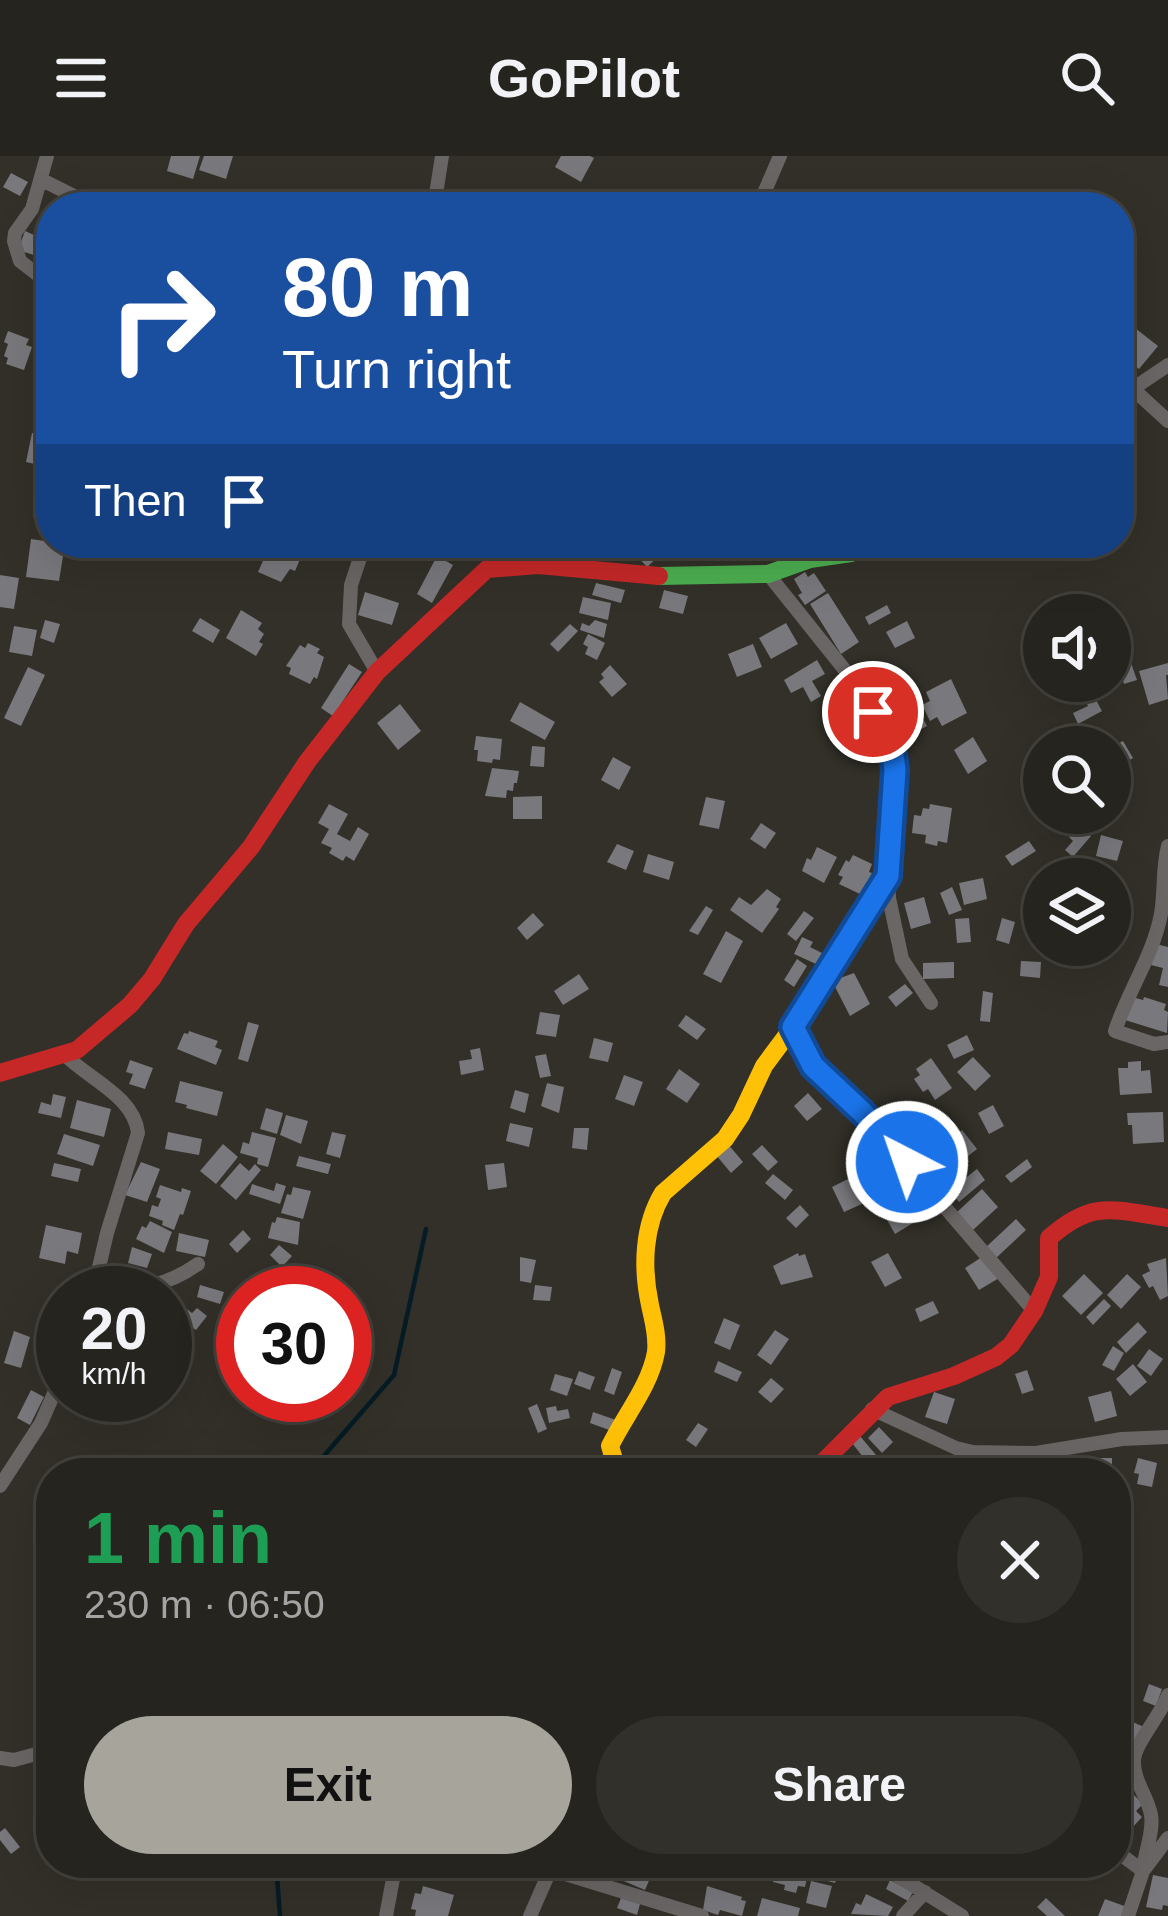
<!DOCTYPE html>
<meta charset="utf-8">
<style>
:root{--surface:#26241e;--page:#32302b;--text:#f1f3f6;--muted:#a4a4a4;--line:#42413c;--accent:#a6a49b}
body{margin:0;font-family:Arial,sans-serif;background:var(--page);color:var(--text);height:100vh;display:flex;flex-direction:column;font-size:45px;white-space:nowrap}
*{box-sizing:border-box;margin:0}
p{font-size:39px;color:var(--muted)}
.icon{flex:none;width:66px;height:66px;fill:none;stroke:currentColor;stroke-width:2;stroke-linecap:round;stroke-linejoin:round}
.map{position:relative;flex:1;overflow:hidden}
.drawer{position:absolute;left:36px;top:1302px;width:1095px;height:420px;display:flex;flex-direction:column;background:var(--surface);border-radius:48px;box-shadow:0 12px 48px #0002,0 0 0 3px var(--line)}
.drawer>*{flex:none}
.guide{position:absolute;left:36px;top:36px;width:1098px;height:366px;border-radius:48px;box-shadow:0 12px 48px #0002,0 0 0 3px var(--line);background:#1a4fa0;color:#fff;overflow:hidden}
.fabs{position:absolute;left:1023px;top:438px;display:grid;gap:24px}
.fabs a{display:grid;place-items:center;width:108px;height:108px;border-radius:50%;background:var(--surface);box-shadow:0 12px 48px #0002,0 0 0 3px var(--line);font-size:60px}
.speed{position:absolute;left:36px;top:1110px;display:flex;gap:24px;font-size:60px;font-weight:700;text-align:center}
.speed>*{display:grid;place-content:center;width:156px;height:156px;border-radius:50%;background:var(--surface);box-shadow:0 12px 48px #0002,0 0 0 3px var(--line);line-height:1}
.speed small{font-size:30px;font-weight:400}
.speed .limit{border:18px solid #d22;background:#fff;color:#111}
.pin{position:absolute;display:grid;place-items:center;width:102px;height:102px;color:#fff;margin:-51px;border:6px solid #fff;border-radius:50%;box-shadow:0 3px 12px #0007}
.me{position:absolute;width:132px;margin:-66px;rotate:319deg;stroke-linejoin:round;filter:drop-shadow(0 0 9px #0008)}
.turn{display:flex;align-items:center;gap:42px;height:252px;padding:0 48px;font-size:54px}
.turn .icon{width:156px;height:156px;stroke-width:2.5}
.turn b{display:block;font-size:84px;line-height:102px}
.then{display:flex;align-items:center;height:114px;padding:0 48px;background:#0003;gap:24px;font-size:45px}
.round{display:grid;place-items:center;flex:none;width:126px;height:126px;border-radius:63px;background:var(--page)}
.summary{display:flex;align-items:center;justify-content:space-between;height:204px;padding:0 48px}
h1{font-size:72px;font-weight:700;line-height:90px;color:#1e9e55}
.cta{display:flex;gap:24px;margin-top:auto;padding:24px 48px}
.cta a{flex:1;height:138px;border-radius:72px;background:var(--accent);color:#111;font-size:48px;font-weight:700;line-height:138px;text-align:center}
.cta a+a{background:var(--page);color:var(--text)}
header{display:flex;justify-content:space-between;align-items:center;height:156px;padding:0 48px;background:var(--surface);font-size:54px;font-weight:700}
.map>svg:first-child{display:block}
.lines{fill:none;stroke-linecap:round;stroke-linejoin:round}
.stream{stroke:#061c25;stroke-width:4.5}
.building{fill:#79787c}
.street{stroke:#6a6665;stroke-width:14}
.fast{stroke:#4caf50;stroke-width:18}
.slow{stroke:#ffc107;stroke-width:18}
.jam{stroke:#c62828;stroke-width:18}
.route-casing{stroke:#114b97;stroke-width:30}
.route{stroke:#1a73e8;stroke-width:21}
</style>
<header><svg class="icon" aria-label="menu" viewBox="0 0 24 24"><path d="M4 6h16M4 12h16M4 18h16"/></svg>GoPilot<svg class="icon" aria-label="search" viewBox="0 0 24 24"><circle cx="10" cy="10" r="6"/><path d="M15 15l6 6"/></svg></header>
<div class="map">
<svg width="1168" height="1760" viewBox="0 0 1168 1760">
<rect width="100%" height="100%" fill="#323028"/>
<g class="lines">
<path class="stream" d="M309 1317 394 1219 426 1073
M276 1707 280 1760"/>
</g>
<path class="building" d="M171 0H200L193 23 167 15Z
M204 0H233L226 23 199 14Z
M561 0H590L594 2 581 26 555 11Z
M11 17 28 26 20 40 3 31Z
M25 75 43 83 37 100 18 94Z
M1135 172 1158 190 1139 213 1119 198V193Z
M8 175 29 183 26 189 32 191 24 214 6 208 8 202 4 200 8 188 4 186Z
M32 277 51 281 48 311 26 306Z
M45 334 51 337V368L33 360Z
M31 383 65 388 59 425 26 421Z
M271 387 296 389 292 398 301 401 295 415 290 413 281 426 258 416Z
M430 387H462L456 404 428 396Z
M625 387H673L647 411Z
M437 400 453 409 432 447 417 438Z
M805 416 808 421 814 417 826 435 805 449 798 439 802 437 794 423Z
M0 419 19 422 14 453 0 451Z
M596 427 625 434 621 447 592 439Z
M664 434 688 440 683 458 659 452Z
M365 436 399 447 392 469 358 459Z
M828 437 859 486 841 498 810 448Z
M583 441 611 447 608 464 579 457Z
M887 449 891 457 869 469 865 461Z
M241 454 262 467 258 473 264 478 259 486 263 488 256 500 226 482Z
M200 462 220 474 213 487 192 475Z
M45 464 60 468 54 487 40 482Z
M595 464 607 468 604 482 580 474 582 467 589 470Z
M907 465 915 482 895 492 886 476Z
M786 467 798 488 771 503 759 482Z
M570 468 578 475 558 496 550 488Z
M14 470 37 474 32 500 9 496Z
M588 478 605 487 597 504 585 498 588 491 583 488Z
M308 487 320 493 317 497 324 501 317 523 314 521 310 528 289 518 291 512 286 510 300 489 305 492Z
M753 488 762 511 737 521 728 498Z
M817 504 825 518 812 525 821 540 811 546 803 531 791 537 784 524Z
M1131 507 1137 524 1124 528 1119 511Z
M1168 507V519H1166L1168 543 1149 549 1139 515Z
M349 508 362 516 333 560 321 552Z
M610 509 627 528 612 541 599 526 604 522 601 518Z
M28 511 45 519 21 570 4 562Z
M951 523 967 557 942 570 937 561 930 565 922 549 930 545 926 536Z
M1090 533 1102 555 1078 568 1073 557 1088 550 1082 537Z
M520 546 555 566 545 584 510 565Z
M400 548 421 575 398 594 377 567Z
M919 555 927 570 908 580 900 565Z
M476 580 502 583 500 604 493 603 492 607 477 605 478 594H474Z
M973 581 987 605 968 618 954 594Z
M1123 585 1133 602 1112 614 1110 592Z
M532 590 545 591 544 611 530 610Z
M613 601 631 611 619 634 601 624Z
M492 612 519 615 517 627H514L513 635 507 634 506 642 485 640Z
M542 640V663H513V641Z
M706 641 725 645 719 673 699 669Z
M329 648 348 658 337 678 350 685 358 671 369 678 354 705 346 700 343 705 329 697 332 692 321 687 329 673 318 667Z
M930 648 952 652 947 687 938 685 937 690 925 687 926 679 912 677 914 659 921 660 923 652 929 653Z
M761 667 776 677 765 693 750 683Z
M1082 672 1091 680 1073 701 1065 694 1073 685 1069 681Z
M1101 679 1123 685 1117 705 1096 700Z
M1029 685 1036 695 1012 710 1005 700Z
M617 688 634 695 626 714 607 706Z
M817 691 837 701 824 727 802 715 807 702 811 704Z
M648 698 674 706 669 724 643 716Z
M853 699 872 708 869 716 872 717 864 733 871 737 866 745 860 742 862 739 839 728 843 721 838 719 846 704 849 706Z
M983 722 987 743 964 749 959 727Z
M952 731 962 754 949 759 940 737Z
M767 733 781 743 776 751 779 753 762 777 730 754 739 741 751 749Z
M924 741 931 767 911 773 904 747Z
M706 750 713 754 698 779 689 775Z
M804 755 814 762 796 785 787 778Z
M533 757 544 769 527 784 517 772Z
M969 762 971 786 957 787 955 763Z
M1002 762 1015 766 1009 788 996 784Z
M726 775 743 785 721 827 703 818Z
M802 781 813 786 810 791 822 797 816 808 794 798Z
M1156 788 1168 791V831L1159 829 1163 812 1151 809Z
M797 803 807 810 794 831 784 824Z
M1021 805 1041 806 1040 822 1020 820Z
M954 806V822L923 823V807Z
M854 817 870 848 850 860 832 825Z
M579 818 589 833 563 849 554 835Z
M905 828 913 837 896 851 888 841Z
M983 835 993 837 990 866 980 865Z
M1132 841 1143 844 1144 841 1166 848 1164 854 1168 856 1167 877 1125 864Z
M540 856 560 859 556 881 536 878Z
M686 859 706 873 697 884 678 870Z
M248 866 259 869 248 906 238 903Z
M189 875 218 885 215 891 222 894 216 909 177 893 184 877 188 878Z
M967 879 974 894 954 903 947 889Z
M594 882 613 887 608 906 589 902Z
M480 892 484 914 461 919 459 905 472 903 470 894Z
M546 898 551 920 540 922 535 900Z
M973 901 991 920 975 935 957 916Z
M931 902 952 932 935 944 928 933 923 936 914 923 920 919 916 913Z
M130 904 153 912 145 933 129 928 133 918 126 916Z
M1141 905V915L1150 914 1152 937 1120 939 1118 912H1128V906Z
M679 913 700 928 687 947 666 933Z
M624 919 643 926 634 950 615 943Z
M180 925 223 936 217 960 186 952 187 949 175 946Z
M547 927 564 931 559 957 541 950Z
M515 934 529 938 525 957 510 952Z
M808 937 822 953 807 965 794 950Z
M53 938 66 941 61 962 38 957 41 946 51 949Z
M77 944 111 953 104 981 70 972Z
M993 949 1004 970 989 978 978 957Z
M266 952 283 957 277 978 260 973Z
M1163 956 1164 986 1133 988 1132 969H1128L1127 957Z
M286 959 308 965 301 988 280 979Z
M919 961 933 979 913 996 899 978Z
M510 967 533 972 529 991 506 985Z
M574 972H589L587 994 572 992Z
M962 974 977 993 957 1009 942 990Z
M168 976 202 983 199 999 165 993Z
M252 976 276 982 268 1011 257 1008 258 1002 240 997 243 986 249 988Z
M332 976 346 979 340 1002 326 998Z
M64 978 100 989 93 1010 57 998Z
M878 981 894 1002 873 1019 856 999Z
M223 988 238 1001 216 1028 200 1015Z
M728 988 743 1006 731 1017 716 999Z
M762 989 778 1006 768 1015 752 998Z
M299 1000 331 1008 328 1018 296 1010Z
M1027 1003 1032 1011 1011 1027 1005 1020Z
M141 1006 160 1013 147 1046 125 1039Z
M54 1007 81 1013 78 1026 51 1020Z
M240 1007 249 1015 255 1008 261 1014 236 1044 220 1030Z
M504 1007 507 1031 488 1034 485 1009Z
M977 1013 985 1024 959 1046 950 1034Z
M773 1018 793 1034 785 1044 765 1027Z
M852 1021 864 1047 844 1056 832 1031Z
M276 1027 286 1030 280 1048 249 1038 252 1028 274 1035Z
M160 1029 181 1036 182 1032 191 1035 183 1059 180 1058 174 1074 162 1069 163 1065 149 1060 152 1049 158 1051 161 1043 156 1041Z
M293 1031 311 1035 303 1063 281 1057 287 1038 291 1039Z
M982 1033 998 1051 973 1074 957 1056Z
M910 1039 923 1061 895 1078 882 1055Z
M800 1049 809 1059 796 1072 786 1062Z
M277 1061 300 1066 298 1089 268 1082 272 1066 275 1067Z
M1016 1063 1026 1074 995 1103 985 1092Z
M150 1065 172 1076 164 1097 136 1083 142 1070 146 1072Z
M46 1069 82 1077 78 1098 67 1095 65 1108 39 1102Z
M243 1074 251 1083 237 1097 229 1088Z
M179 1077 209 1084 205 1101 176 1095Z
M279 1089 292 1100 282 1111 270 1099Z
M132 1091 152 1098 147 1112 128 1107Z
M798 1097 799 1100 805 1098 813 1121 781 1129 773 1110Z
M888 1097 902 1122 885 1131 871 1106Z
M985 1099 999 1122 979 1134 965 1112Z
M520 1101 536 1104 531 1127 520 1125Z
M1166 1102 1168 1140 1160 1144 1153 1130 1149 1132 1142 1119 1150 1115 1147 1108Z
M1084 1118 1103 1137 1081 1159 1062 1140Z
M1127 1118 1141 1131 1121 1153 1107 1139Z
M200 1129 224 1136 220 1148 197 1141Z
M535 1129 552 1131 550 1145 533 1144Z
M1104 1143 1111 1150 1093 1169 1086 1161Z
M933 1145 939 1157 920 1166 915 1153Z
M184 1151 192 1157 197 1152 207 1160 196 1174 177 1161Z
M724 1162 740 1169 730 1194 714 1187Z
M1138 1166 1147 1176 1126 1197 1117 1186Z
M775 1174 789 1183 771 1209 757 1199Z
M14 1175 30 1181 21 1212 4 1207Z
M1113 1190 1124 1197 1114 1215 1102 1209Z
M1149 1193 1163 1203 1151 1220 1137 1210Z
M718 1205 742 1216 737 1226 714 1216Z
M168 1207 187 1219 173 1239 165 1234 168 1221 165 1219V1211Z
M1133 1208 1147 1226 1130 1240 1116 1223Z
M612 1212 622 1216 614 1239 604 1235Z
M1027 1214 1034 1234 1022 1238 1015 1218Z
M579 1215 595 1221 590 1234 574 1228Z
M555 1218 573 1223 567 1240 550 1234Z
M771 1222 784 1233 771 1247 758 1236Z
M31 1234 44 1241 30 1269 17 1262Z
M1111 1235 1117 1260 1095 1266 1088 1241Z
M934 1236 955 1243 947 1268 925 1261Z
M537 1248 547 1273 538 1277 528 1252Z
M556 1250 557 1255 568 1253 570 1262 549 1267 546 1252Z
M593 1256 616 1264 612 1275 590 1267Z
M698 1267 708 1273 696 1291 686 1284Z
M879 1271 893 1286 882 1297 868 1282Z
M860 1280 876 1299 867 1306 852 1287Z
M1096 1302H1112V1317H1096Z
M1138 1302 1157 1307 1152 1331 1137 1328 1139 1318 1134 1317Z
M1021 1307 1050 1308 1049 1317H1020Z
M1149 1528 1162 1533 1156 1550 1143 1545Z
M1126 1563 1144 1571 1138 1586 1121 1579Z
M1128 1633 1143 1648 1136 1655 1142 1661 1131 1673 1126 1668 1116 1678V1650L1120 1646 1117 1643Z
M5 1672 20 1691 11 1698 0 1684V1676Z
M589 1707H612L606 1723 586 1714Z
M625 1707 656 1708 645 1734 619 1723Z
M778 1707H802L801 1711 809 1713 805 1731 798 1730 796 1737 784 1734 785 1729 773 1726Z
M816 1707H841L835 1727 812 1721Z
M1153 1719 1168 1722V1750L1163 1749 1162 1754 1146 1751Z
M890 1724 913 1736 908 1745 886 1733Z
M811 1725 832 1730 826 1752 806 1747Z
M423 1730 454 1739 448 1760H415L416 1754 411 1753 415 1737 421 1738Z
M707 1730 742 1741 741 1744 746 1745 742 1760 720 1754 718 1759 703 1754Z
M866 1738 893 1751 888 1760 851 1758 856 1747 861 1749Z
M621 1742 640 1748 637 1759 617 1752Z
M762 1742 800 1752 798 1760H757Z
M1046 1742 1065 1760H1047L1037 1751Z
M1105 1743 1127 1751 1124 1760H1098Z"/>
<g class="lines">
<path class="street" d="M47 0 32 53 15 77 14 85 20 105 51 129
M42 24 96 51
M434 51 442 0
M758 51 780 0
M1133 233 1168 265
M1119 242 1168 209
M365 387 351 429 349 468 377 516
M487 413 499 387
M768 418 856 528 892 590 896 633 888 720 889 742 902 803 931 847
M1168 690C1162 713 1165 735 1161 758 1153 800 1128 835 1115 875L1154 888 1168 886
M793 871 813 910 888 985 1034 1155
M64 898C88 923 134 940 138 977L107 1077 93 1137
M94 1132C137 1132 161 1134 198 1108
M872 1253 956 1292 973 1296 1036 1297 1122 1283 1168 1281
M0 1330 41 1267 63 1217
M0 1602 14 1604 51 1594
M1116 1695 1143 1715
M877 1707 962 1760
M549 1713 702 1760
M1143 1715C1144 1697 1154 1677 1151 1659 1148 1641 1133 1624 1134 1605 1134 1588 1161 1559 1168 1539
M386 1760 396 1707
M530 1760 552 1710
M903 1760 925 1736
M1128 1760 1143 1715 1168 1682"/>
<path class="fast" d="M659 420 768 418 810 403 851 397 879 387"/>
<path class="slow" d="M618 1317 610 1290C625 1259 650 1230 656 1196 658 1179 653 1164 650 1149 642 1112 643 1070 663 1037L725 983 741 959 764 910 793 871 888 720"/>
<path class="jam" d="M0 917 77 894 130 849 152 823 186 768 251 691 307 606 377 516 487 413 538 409 659 420
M812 1317 888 1241 954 1220 996 1201 1011 1189 1034 1155 1049 1121V1082C1093 1043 1114 1054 1168 1062"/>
</g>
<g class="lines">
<g class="route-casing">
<path id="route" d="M873 556 892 590 895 614 888 720 793 871 813 910 862 956 907 1006"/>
</g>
<use href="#route" class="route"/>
</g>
</svg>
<div class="fabs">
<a><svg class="icon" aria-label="sound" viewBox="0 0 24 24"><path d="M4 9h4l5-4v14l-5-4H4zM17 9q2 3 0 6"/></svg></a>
<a><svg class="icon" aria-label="search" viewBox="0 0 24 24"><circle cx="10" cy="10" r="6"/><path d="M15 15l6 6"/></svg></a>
<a><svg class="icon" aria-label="layers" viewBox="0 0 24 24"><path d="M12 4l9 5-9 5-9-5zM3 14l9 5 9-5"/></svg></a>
</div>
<div class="speed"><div>20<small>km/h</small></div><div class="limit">30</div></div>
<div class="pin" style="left:873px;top:556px;background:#d93025"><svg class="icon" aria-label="arrive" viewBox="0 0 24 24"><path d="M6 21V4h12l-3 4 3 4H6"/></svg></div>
<svg class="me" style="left:907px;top:1006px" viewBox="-20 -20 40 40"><circle r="17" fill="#1a73e8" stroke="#fff" stroke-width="3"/><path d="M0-11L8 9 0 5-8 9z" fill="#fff"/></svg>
<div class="guide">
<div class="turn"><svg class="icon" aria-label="right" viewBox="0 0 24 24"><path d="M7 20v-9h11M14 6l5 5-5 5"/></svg><div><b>80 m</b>Turn right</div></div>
<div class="then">Then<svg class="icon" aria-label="arrive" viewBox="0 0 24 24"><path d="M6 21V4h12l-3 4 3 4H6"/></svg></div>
</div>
<section class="drawer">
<div class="summary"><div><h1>1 min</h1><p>230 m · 06:50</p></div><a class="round"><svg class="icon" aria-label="close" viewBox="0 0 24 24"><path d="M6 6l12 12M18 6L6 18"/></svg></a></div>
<div class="cta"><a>Exit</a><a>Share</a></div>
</section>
</div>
